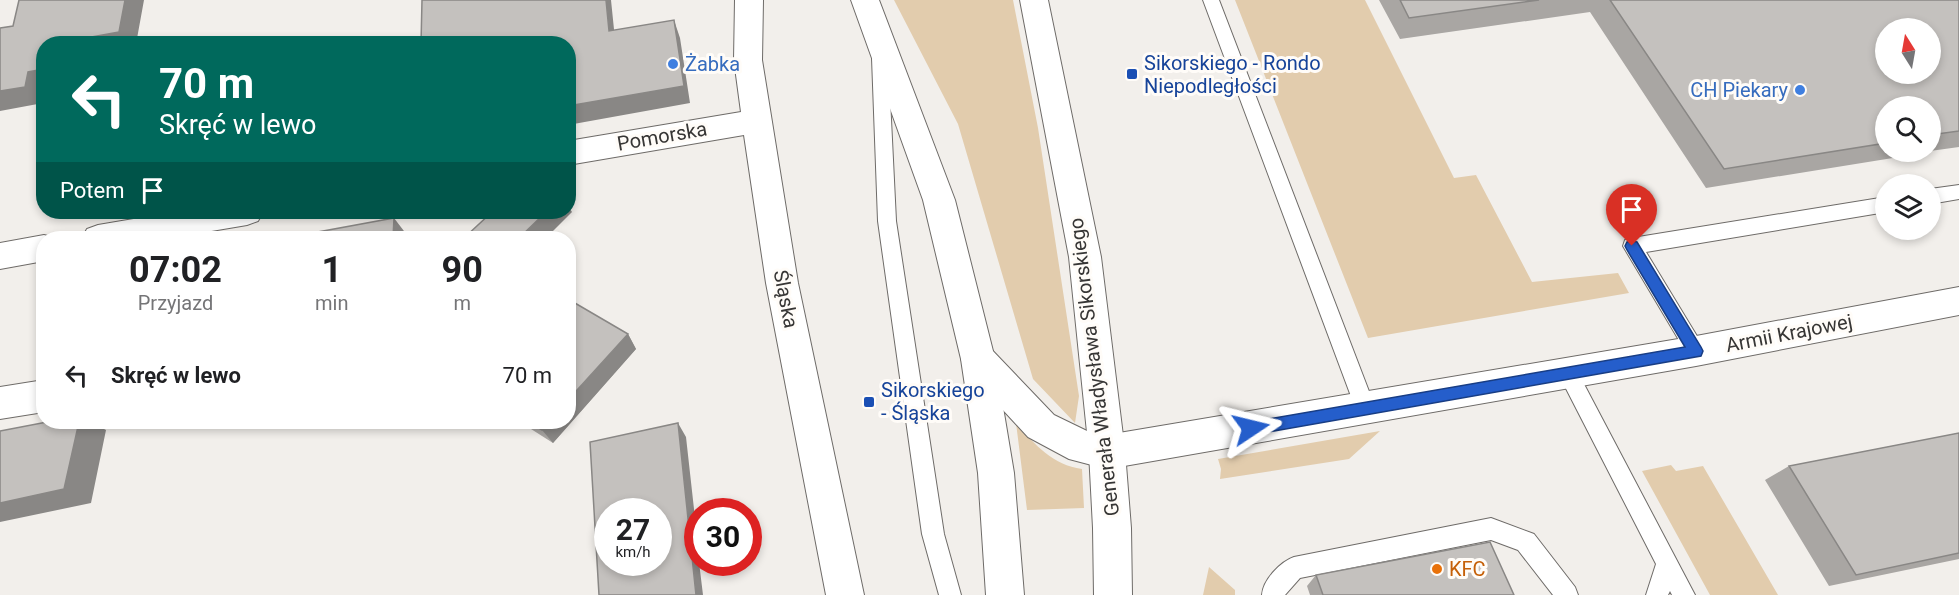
<!DOCTYPE html>
<html lang="pl">
<meta charset="utf-8">
<style>
:root{--surface:#fff;--page:#f2f2f2;--text:#202124;--muted:#757577}
body{margin:0;font-family:Roboto,sans-serif;background:var(--page);color:var(--text);height:100vh;display:flex;flex-direction:column;font-size:22px;white-space:nowrap}
*{box-sizing:border-box;margin:0}
p{font-size:20px;color:var(--muted)}
.icon{flex:none;width:33px;height:33px;fill:none;stroke:currentColor;stroke-width:2;stroke-linecap:round;stroke-linejoin:round}
.map{position:relative;flex:1;overflow:hidden}
.panel{position:absolute;left:36px;top:231px;width:540px;height:198px;display:flex;flex-direction:column;background:var(--surface);border-radius:24px;box-shadow:0 3px 9px #0003}
.panel>*{flex:none}
.hud{position:absolute;left:36px;top:36px;width:540px;height:183px;border-radius:24px;box-shadow:0 3px 9px #0003;background:#00695c;color:#fff;overflow:hidden}
.needle{width:39px;rotate:349deg}
.controls{position:absolute;left:1875px;top:18px;display:grid;gap:12px}
.controls a{display:grid;place-items:center;width:66px;height:66px;border-radius:50%;background:var(--surface);box-shadow:0 3px 9px #0003;font-size:30px}
.speed{position:absolute;left:594px;top:498px;display:flex;gap:12px;font-size:30px;font-weight:700;text-align:center}
.speed>*{display:grid;place-content:center;width:78px;height:78px;border-radius:50%;background:var(--surface);box-shadow:0 3px 9px #0003;line-height:1}
.speed small{font-size:15px;font-weight:400}
.speed .limit{border:9px solid #d22;background:#fff;color:#111}
.pin{position:absolute;display:grid;place-items:center;width:51px;height:51px;color:#fff;margin:-62px -26px;border-radius:50% 50% 50% 0;rotate:-45deg;box-shadow:0 0 6px #0007}
.pin .icon{rotate:45deg}
.me{position:absolute;width:66px;margin:-33px;rotate:80deg;stroke-linejoin:round;filter:drop-shadow(0 0 4px #0008)}
.turn{display:flex;align-items:center;gap:21px;height:126px;padding:0 24px;font-size:27px}
.turn .icon{width:78px;height:78px;stroke-width:2.5}
.turn b{display:block;font-size:42px;line-height:51px}
.then{display:flex;align-items:center;height:57px;padding:0 24px;background:#0003;gap:12px;font-size:22px}
.eta{display:flex;justify-content:space-evenly;align-items:center;height:102px;text-align:center}
.eta b{font-size:36px;font-weight:700;line-height:42px}
ul{padding:0;list-style:none}
li{display:flex;align-items:center;gap:18px;height:84px;padding:0 24px}
li div{flex:1}
li b{display:block;font-size:22px}
li em{font-style:normal}
.map>svg:first-child{display:block}
.green{fill:#e2ccad}
.lines{fill:none;stroke-linecap:round;stroke-linejoin:round}
.lane-casing{stroke:#6e6b68;stroke-width:2}
.street-casing{stroke:#6e6b68;stroke-width:2}
.secondary-casing{stroke:#6e6b68;stroke-width:2}
.lane{fill:#fff;fill-rule:evenodd}
.street{fill:#fff;fill-rule:evenodd}
.secondary{fill:#fff;fill-rule:evenodd}
.wall{fill:#a9a6a3}
.shaded-wall{fill:#898785}
.building{fill:#c4c1be;stroke:#898785;stroke-width:1.5;fill-rule:evenodd}
.route{fill:#255ecb;stroke:#183d84;stroke-width:1.5}
.shop-dot{fill:#3f7fe0;stroke:#fffcf8;stroke-width:2}
.transit-dot{fill:#1a4fb4;stroke:#fffcf8;stroke-width:2}
.food-dot{fill:#e8710a;stroke:#fffcf8;stroke-width:2}
.labels{text-anchor:middle;stroke-width:6;stroke-linejoin:round;paint-order:stroke}
.transit-label{font-size:20px;fill:#164399;stroke:#fffcf8;text-anchor:start}
.shop-label{font-size:20px;fill:#366cbe;stroke:#fffcf8;text-anchor:start}
.street-label{font-size:20px;fill:#373635;stroke:#fffcf8}
.food-label{font-size:20px;fill:#c56008;stroke:#fffcf8;text-anchor:start}
</style>
<div class="map">
<svg width="1959" height="595" viewBox="0 0 1959 595">
<rect width="100%" height="100%" fill="#f2efeb"/>
<path class="green" d="M894 0H1013L1038 128 1079 396 1075 423 1033 379 958 124Z
M1235 0H1365L1454 178 1476 175 1532 282 1618 273 1629 293 1368 338Z
M1016 423C1035 445 1053 465 1082 469L1084 508 1027 510Z
M1380 431 1349 459 1220 479 1221 469 1218 459Z
M1671 465 1676 471 1703 466 1778 595H1710L1642 471Z
M1209 567 1235 590V595H1203Z"/>
<g class="lines">
<g class="lane-casing">
<path id="lane" d="M1203 0H1219L1375 407 1372 414 1365 416 1358 414 1355 407Z
M880 52 886 54 888 58 896 221 944 534 961 595H939L922 534 878 221 872 58 874 54Z
M1959 185V199L1930 204V189Z
M1886 197V212L1646 252 1706 351 1703 357 1696 360 1689 357 1623 246 1625 240 1632 238Z
M1568 364 1575 367 1695 595H1672L1670 591 1668 595H1646L1656 564 1558 373 1561 367Z
M1491 518 1534 534 1575 587 1578 595H1553L1518 550 1491 540 1300 578 1285 595H1262C1263 580 1280 562 1294 557Z"/>
</g>
<g class="street-casing">
<path id="street" d="M735 0H763L762 60 798 283 864 595H826L766 283 744 135 568 165V141L741 112 734 60Z
M175 212H263L258 221 247 225 170 238H82L87 229 98 225Z
M44 235 55 238H44V261L0 269V243Z
M1959 287V315L1696 366 1107 469 1069 459 1028 437 966 370 961 359 966 348 978 344 990 348 1054 415 1087 431 1107 435 1696 336Z
M44 380V412L0 419V387Z"/>
</g>
<g class="secondary-casing">
<path id="secondary" d="M851 0H879L955 200 995 359 1014 473 1024 595H986L978 473 961 359 923 200Z
M1020 0H1048L1101 257 1125 452 1131 528 1132 595H1094L1093 528 1089 452 1069 257Z"/>
</g>
<use href="#lane" class="lane"/>
<use href="#street" class="street"/>
<use href="#secondary" class="secondary"/>
</g>
<path class="wall" d="M1379 0H1959V147L1930 151V106H1886V152H1930L1706 188 1590 12 1400 39Z
M628 334 636 349 553 443 520 422H568Z
M1959 433V559L1829 586 1765 480 1789 466Z
M1316 575 1514 595H1310L1307 586Z"/>
<path class="shaded-wall" d="M125 0H144L136 44H80L81 39Z
M606 0H611L616 49 609 31Z
M674 20 680 38 690 103 568 125V106Z
M44 69 43 103 0 111V91L28 72Z
M568 206 572 212 546 238H519L546 212H568Z
M394 218 407 235V238H393Z
M628 334 636 349 553 443 542 430 549 422H568V400Z
M79 422H91L106 430 91 503 0 522V503Z
M678 423 686 437 698 545V562H699L703 595H696Z"/>
<path class="building" d="M19 0H125L119 32 81 39 80 44H44V69L28 72 25 87 0 91V28L13 26Z
M422 0H606L609 31 674 20 684 86 568 106V44H421Z
M1400 0H1539L1409 18Z
M1610 0H1959V131L1930 135V106H1886V143L1724 169ZM1886 28H1930V74H1886Z
M492 212H546L519 238H464Z
M394 218 393 238H285Z
M568 299 628 334 568 400Z
M47 422H79L64 489 0 503V431Z
M529 422H549L542 430Z
M678 423 696 595H599L590 442ZM608 512H658V562H608Z
M1959 433V553L1856 575 1789 466Z
M1490 542 1514 595H1323L1316 575Z"/>
<path class="route" d="M1632 241 1637 242 1701 347 1703 351 1701 356 1251 435 1246 433 1244 428 1246 423 1251 422 1685 347 1627 250 1625 246 1627 242Z"/>
<g class="shop-dot">
<circle cx="673" cy="64" r="6"/>
<circle cx="1800" cy="90" r="6"/>
</g>
<g class="transit-dot">
<rect x="1126" y="68" width="12" height="12" rx="3"/>
<rect x="863" y="396" width="12" height="12" rx="3"/>
</g>
<circle class="food-dot" cx="1437" cy="569" r="6"/>
<g class="labels">
<g class="transit-label">
<text x="1144" y="70">Sikorskiego - Rondo<tspan x="1144" dy="23">Niepodległości</tspan></text>
<text x="881" y="397">Sikorskiego<tspan x="881" dy="23">- Śląska</tspan></text>
</g>
<g class="shop-label">
<text x="685" y="71">Żabka</text>
<text x="1788" y="97" text-anchor="end">CH Piekary</text>
</g>
<g class="street-label">
<text transform="translate(662 136) rotate(-10)" y="7">Pomorska</text>
<text transform="translate(786 299) rotate(79)" y="7">Śląska</text>
<text transform="translate(1789 333) rotate(-11)" y="7">Armii Krajowej</text>
<text transform="translate(1094 367) rotate(-97)" y="7">Generała Władysława Sikorskiego</text>
</g>
<g class="food-label">
<text x="1449" y="576">KFC</text>
</g>
</g>
</svg>
<div class="controls">
<a><svg class="needle" viewBox="-14 -14 28 28"><path d="M0-13l5 13h-10z" fill="#e53935"/><path d="M0 13l5-13h-10z" fill="#757577"/></svg></a>
<a><svg class="icon" aria-label="search" viewBox="0 0 24 24"><circle cx="10" cy="10" r="6"/><path d="M15 15l6 6"/></svg></a>
<a><svg class="icon" aria-label="layers" viewBox="0 0 24 24"><path d="M12 4l9 5-9 5-9-5zM3 14l9 5 9-5"/></svg></a>
</div>
<div class="speed"><div>27<small>km/h</small></div><div class="limit">30</div></div>
<div class="pin" style="left:1632px;top:246px;background:#d93025"><svg class="icon" aria-label="arrive" viewBox="0 0 24 24"><path d="M6 21V4h12l-3 4 3 4H6"/></svg></div>
<svg class="me" style="left:1251px;top:428px" viewBox="-20 -20 40 40"><path d="M0-17L14 15 0 8-14 15z" fill="#255ecb" stroke="#fff" stroke-width="4"/></svg>
<div class="hud">
<div class="turn"><svg class="icon" aria-label="left" viewBox="0 0 24 24"><path d="M17 20v-9H6M10 6l-5 5 5 5"/></svg><div><b>70 m</b>Skręć w lewo</div></div>
<div class="then">Potem<svg class="icon" aria-label="arrive" viewBox="0 0 24 24"><path d="M6 21V4h12l-3 4 3 4H6"/></svg></div>
</div>
<section class="panel">
<div class="eta">
<div><b>07:02</b><p>Przyjazd</p></div>
<div><b>1</b><p>min</p></div>
<div><b>90</b><p>m</p></div>
</div>
<ul>
<li><svg class="icon" aria-label="left" viewBox="0 0 24 24"><path d="M17 20v-9H6M10 6l-5 5 5 5"/></svg><div><b>Skręć w lewo</b></div><em>70 m</em></li>
</ul>
</section>
</div>
